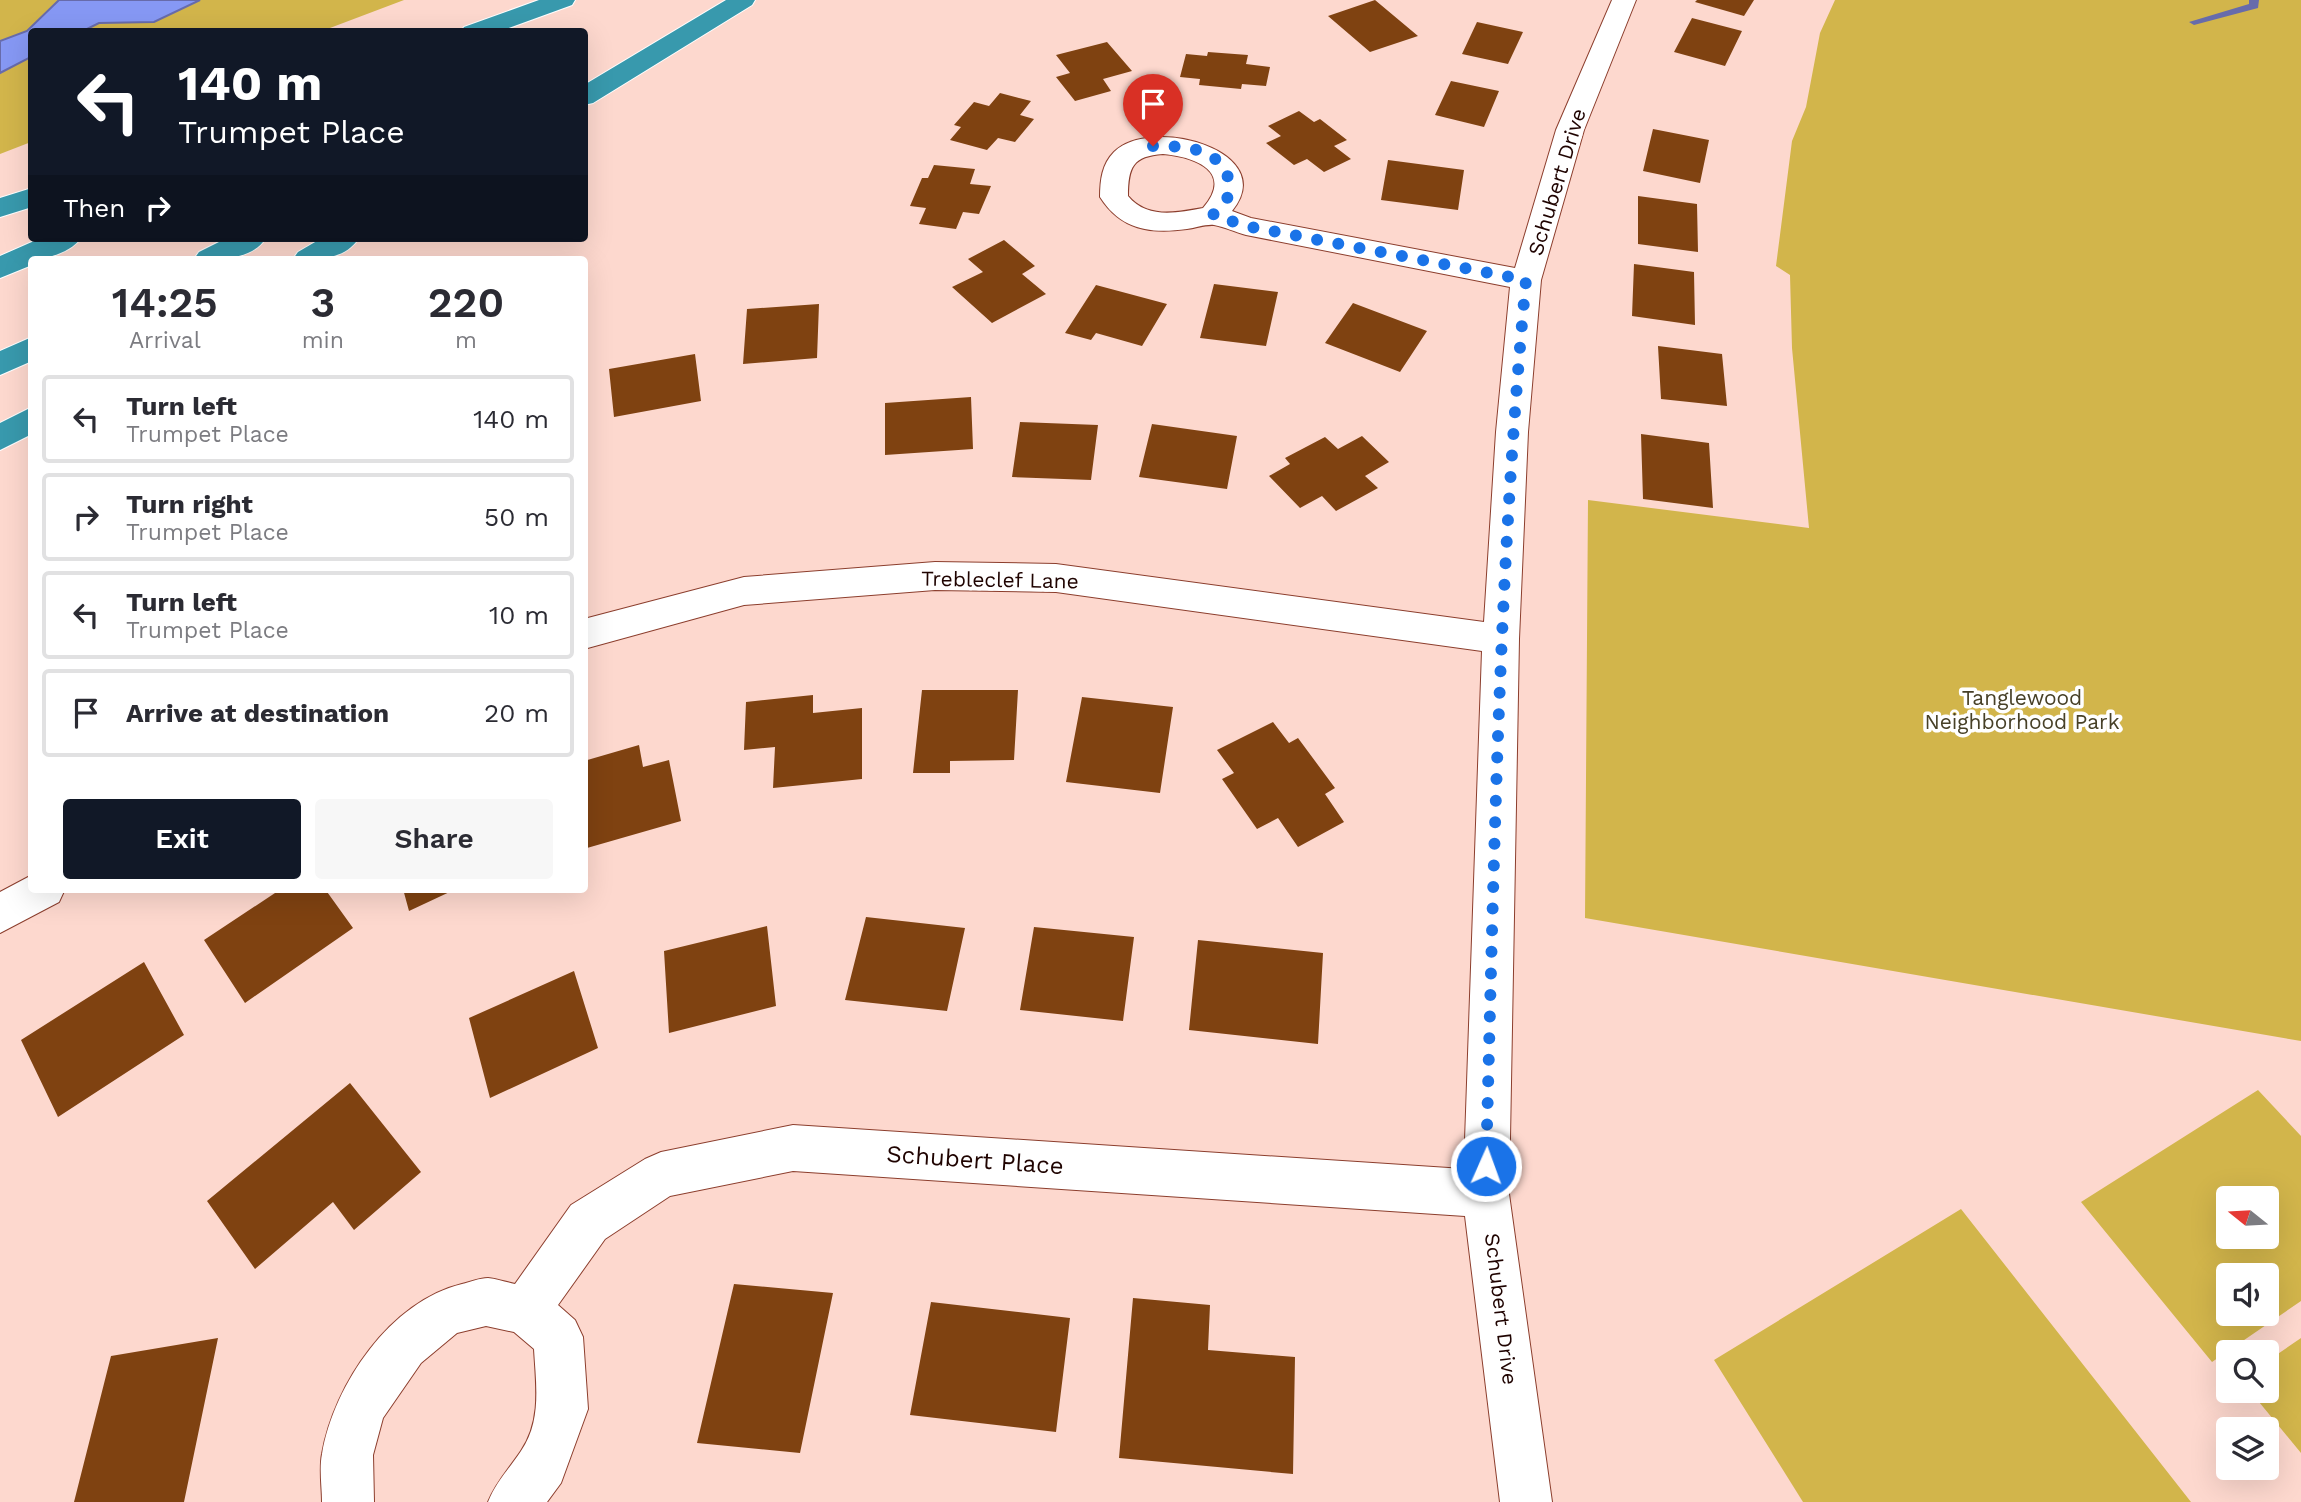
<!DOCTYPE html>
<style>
:root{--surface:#fff;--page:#f7f7f7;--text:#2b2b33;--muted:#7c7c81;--line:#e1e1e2;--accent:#111827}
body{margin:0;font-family:"Work Sans",sans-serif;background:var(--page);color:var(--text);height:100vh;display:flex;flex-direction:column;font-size:26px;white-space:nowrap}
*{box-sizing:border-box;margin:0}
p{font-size:23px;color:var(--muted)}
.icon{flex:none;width:38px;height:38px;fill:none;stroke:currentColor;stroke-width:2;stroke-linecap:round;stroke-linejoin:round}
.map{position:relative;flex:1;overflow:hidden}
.drawer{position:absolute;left:28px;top:256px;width:560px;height:637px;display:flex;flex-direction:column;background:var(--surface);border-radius:7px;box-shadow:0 7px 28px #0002}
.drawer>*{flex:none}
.top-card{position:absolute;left:28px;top:28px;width:560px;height:214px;border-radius:7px;box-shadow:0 7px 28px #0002;background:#111827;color:#fff;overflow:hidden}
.needle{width:46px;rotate:288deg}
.fabs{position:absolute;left:2216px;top:1186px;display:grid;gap:14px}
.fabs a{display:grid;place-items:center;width:63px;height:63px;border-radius:7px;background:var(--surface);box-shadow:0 7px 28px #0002;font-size:35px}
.pin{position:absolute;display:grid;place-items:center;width:60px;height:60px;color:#fff;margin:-72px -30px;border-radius:50% 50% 50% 0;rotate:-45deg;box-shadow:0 0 7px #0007}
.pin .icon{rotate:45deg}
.me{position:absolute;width:77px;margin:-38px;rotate:2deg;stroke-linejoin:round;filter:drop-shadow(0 0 5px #0008)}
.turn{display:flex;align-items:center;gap:24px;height:147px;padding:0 35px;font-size:32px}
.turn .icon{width:91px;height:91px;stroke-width:2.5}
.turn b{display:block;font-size:49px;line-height:60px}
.then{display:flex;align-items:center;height:66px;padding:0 35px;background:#0003;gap:14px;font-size:26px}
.eta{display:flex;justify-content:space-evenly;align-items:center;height:119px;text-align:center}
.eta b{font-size:42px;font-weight:600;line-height:49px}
.action{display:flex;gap:14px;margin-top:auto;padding:14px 35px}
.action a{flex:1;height:80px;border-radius:7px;background:var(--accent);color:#fff;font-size:28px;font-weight:600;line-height:80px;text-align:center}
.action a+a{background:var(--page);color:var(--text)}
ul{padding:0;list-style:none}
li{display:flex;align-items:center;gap:21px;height:88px;margin:0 14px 10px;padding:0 21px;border:4px solid var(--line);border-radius:7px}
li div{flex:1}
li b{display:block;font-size:26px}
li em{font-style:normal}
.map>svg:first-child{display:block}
.green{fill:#d2b54b;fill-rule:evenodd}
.water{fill:#8698f4;stroke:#676bab;stroke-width:2}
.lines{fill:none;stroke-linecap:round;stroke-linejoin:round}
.stream{fill:#676bab;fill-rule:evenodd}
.building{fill:#7f4211}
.minor-casing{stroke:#8c3e2d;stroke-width:2}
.motorway-casing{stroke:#fff;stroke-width:2}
.minor{fill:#fff;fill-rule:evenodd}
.motorway{fill:#3899ad;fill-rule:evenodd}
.route{stroke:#1a73e8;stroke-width:12;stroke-dasharray:0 21.6}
.labels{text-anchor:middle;stroke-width:7;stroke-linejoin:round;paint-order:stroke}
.street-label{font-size:21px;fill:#1f0300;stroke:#fff}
.park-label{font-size:21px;fill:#474027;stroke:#fff}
.near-street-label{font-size:24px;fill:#1f0300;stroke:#fff}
</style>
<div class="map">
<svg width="2301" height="1502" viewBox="0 0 2301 1502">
<rect width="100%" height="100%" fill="#fdd8ce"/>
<path class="green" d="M0 0H59L27 31 0 41Z
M200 0H404L322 31 83 32 99 23 154 22Z
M1835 0H2301V1041L1585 918 1588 500 1809 528 1792 348 1790 275 1776 266 1792 141 1806 107 1820 33Z
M31 57V142L0 154V73Z
M2258 1090 2301 1136V1301L2212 1362 2081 1202ZM2228 1199H2266V1237H2228ZM2228 1276H2266V1314H2228Z
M1961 1209 2191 1502H1803L1714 1360Z
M2301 1338V1453L2250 1391H2266V1362Z"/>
<path class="water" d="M59 0H200L154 22 99 23 83 31 32 32 31 57 0 73V41L27 31Z"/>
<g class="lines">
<path class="stream" d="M2249 0H2259L2258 8 2194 25 2189 22 2249 4Z"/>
</g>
<path class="building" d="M1375 0 1418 36 1370 52 1328 16Z
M1697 0H1754L1744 16 1695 2Z
M1692 18 1742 31 1725 66 1674 52Z
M1477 22 1523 32 1508 64 1462 54Z
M1107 42 1132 71 1103 79 1111 91 1075 101 1056 77 1070 73 1056 55Z
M1208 52 1248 55 1246 64 1270 67 1266 86 1242 84 1241 89 1199 85 1200 79 1180 77 1186 54 1207 56Z
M1451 81 1499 91 1484 127 1435 115Z
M1000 93 1031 101 1020 115 1034 119 1015 142 998 138 987 150 950 140 961 127 954 125 974 102 989 106Z
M1299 111 1314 122 1320 119 1347 140 1334 146 1351 159 1324 172 1307 159 1294 165 1266 143 1281 136 1268 126Z
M1653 129 1709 140 1700 183 1643 171Z
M1388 160 1464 170 1458 210 1381 200Z
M934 165 975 169 970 184 991 186 979 214 963 212 956 229 919 224 926 208 910 206 922 178H928Z
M1638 196 1697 204 1698 252 1638 244Z
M1004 240 1035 266 1022 274 1046 294 992 323 952 287 983 272 968 259Z
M1634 264 1694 272 1695 325 1632 316Z
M1214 284 1278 292 1266 346 1200 338Z
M1096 285 1167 304 1142 346 1096 333 1091 340 1065 333Z
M1353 303 1427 331 1400 372 1325 343Z
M819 304 817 358 743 364 747 309Z
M1658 346 1722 354 1727 406 1661 399Z
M695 354 701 401 614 417 609 369Z
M971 397 973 449 885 455V403Z
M1020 422 1098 425 1091 480 1012 477Z
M1152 424 1237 436 1227 489 1139 477Z
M1641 434 1709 443 1713 508 1643 499Z
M1362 436 1389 462 1365 476 1378 488 1336 511 1322 496 1300 508 1269 476 1290 464 1285 458 1325 437 1338 449Z
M922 690H1018L1014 760 950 761V773H913Z
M813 695V713L862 708V779L773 788 775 747 744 750 746 702Z
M1082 697 1173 707 1160 793 1066 782Z
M1273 722 1289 743 1298 738 1335 788 1325 794 1344 822 1298 847 1278 818 1257 829 1222 779 1234 773 1217 750Z
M639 745 643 767 669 760 681 821 587 848 584 828V761Z
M281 889H325L353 928 245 1003 204 940Z
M403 889H456L409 911Z
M866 917 965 928 947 1011 845 1000Z
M767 926 776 1006 669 1033 664 951Z
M1034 927 1134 937 1123 1021 1020 1010Z
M1198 940 1323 953 1318 1044 1189 1030Z
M144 962 184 1035 58 1117 21 1040Z
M574 971 598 1048 490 1098 469 1018Z
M350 1083 421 1172 354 1230 333 1202 255 1269 207 1201Z
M734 1284 833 1293 800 1453 697 1443Z
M1133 1298 1210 1305 1208 1350 1295 1357 1293 1474 1119 1458Z
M931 1302 1070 1318 1056 1432 910 1415Z
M218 1338 184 1502H74L111 1356Z"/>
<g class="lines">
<g class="minor-casing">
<path id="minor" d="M1612 0H1636L1584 130 1541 280 1528 432 1519 639 1509 1194 1552 1502H1500L1465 1216 793 1171 670 1196 605 1239 558 1305 575 1320 583 1337 588 1409 561 1483 547 1502H488C496 1482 509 1469 521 1451 542 1421 536 1384 534 1349L514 1332 486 1326 457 1333 421 1363 383 1418 373 1455 374 1502H322C322 1487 319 1469 322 1454 334 1384 391 1301 462 1284 470 1282 480 1278 488 1278 497 1279 506 1282 515 1284L571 1205 645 1159 661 1152 793 1125 1464 1169 1482 651 1056 592 935 590 744 605 584 649V619L744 577 935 562 1056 564 1484 622 1496 432 1510 287 1246 235C1235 232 1225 227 1214 225 1206 224 1195 228 1187 229 1150 234 1121 230 1100 197 1100 180 1102 164 1114 152 1151 115 1281 151 1232 211L1251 218 1515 268 1556 130ZM1163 154C1196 157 1234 172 1203 208 1176 213 1147 219 1128 196 1128 167 1133 156 1163 154Z
M32 875V889H65L59 902 0 933V892Z"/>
</g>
<g class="motorway-casing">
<path id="motorway" d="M539 0H575L572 5 498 32H461L464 27Z
M726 0H755L752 5 593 103 584 105V85Z
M32 188V207L0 217V198Z
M41 238H81C71 252 48 259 32 259V265L0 278V256Z
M227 238H266C251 261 219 259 194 259L199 252Z
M322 238H359C344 261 317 259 293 259L298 252Z
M32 337V361L0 375V351Z
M32 407V434L0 450V423Z"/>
</g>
<use href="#minor" class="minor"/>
<use href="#motorway" class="motorway"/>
</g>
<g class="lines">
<path class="route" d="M1153 146C1179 146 1214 146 1227 174 1229 180 1228 190 1228 197L1213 215 1246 226 1526 280C1498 574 1494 870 1486 1166"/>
</g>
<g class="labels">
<g class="street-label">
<text transform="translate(1557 182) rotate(-73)" y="7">Schubert Drive</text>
<text transform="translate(1000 580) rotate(1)" y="7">Trebleclef Lane</text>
<text transform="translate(1501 1309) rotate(83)" y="7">Schubert Drive</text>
</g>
<g class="park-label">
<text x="2022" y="705">Tanglewood<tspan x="2022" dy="24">Neighborhood Park</tspan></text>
</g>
<g class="near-street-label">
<text transform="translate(975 1160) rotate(4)" y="8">Schubert Place</text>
</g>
</g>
</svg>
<div class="fabs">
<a><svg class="needle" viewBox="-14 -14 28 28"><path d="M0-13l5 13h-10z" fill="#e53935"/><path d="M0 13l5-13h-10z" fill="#7c7c81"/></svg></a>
<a><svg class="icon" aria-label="sound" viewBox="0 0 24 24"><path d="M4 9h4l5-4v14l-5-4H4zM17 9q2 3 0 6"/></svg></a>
<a><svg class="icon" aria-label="search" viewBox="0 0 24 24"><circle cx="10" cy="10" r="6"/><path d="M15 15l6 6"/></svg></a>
<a><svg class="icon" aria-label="layers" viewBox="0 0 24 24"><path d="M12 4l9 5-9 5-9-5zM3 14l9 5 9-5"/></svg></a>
</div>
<div class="pin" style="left:1153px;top:146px;background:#d93025"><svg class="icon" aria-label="arrive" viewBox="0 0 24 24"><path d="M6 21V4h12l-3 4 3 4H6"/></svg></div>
<svg class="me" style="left:1486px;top:1166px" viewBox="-20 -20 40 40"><circle r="17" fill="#1a73e8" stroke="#fff" stroke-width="3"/><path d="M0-11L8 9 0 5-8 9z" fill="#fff"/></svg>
<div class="top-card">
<div class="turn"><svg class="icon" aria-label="left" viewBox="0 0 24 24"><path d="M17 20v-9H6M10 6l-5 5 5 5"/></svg><div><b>140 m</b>Trumpet Place</div></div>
<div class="then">Then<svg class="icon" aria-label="right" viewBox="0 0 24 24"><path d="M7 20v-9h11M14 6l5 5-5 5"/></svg></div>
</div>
<section class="drawer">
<div class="eta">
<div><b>14:25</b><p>Arrival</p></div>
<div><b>3</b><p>min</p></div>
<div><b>220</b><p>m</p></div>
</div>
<ul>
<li><svg class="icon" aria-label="left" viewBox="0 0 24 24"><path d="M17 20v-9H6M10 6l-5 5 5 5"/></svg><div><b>Turn left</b><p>Trumpet Place</p></div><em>140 m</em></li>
<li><svg class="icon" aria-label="right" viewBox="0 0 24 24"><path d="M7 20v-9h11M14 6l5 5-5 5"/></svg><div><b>Turn right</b><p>Trumpet Place</p></div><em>50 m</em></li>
<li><svg class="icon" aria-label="left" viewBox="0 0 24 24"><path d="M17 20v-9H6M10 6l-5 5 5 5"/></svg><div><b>Turn left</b><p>Trumpet Place</p></div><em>10 m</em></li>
<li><svg class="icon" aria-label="arrive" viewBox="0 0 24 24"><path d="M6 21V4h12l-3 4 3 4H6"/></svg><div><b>Arrive at destination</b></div><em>20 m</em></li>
</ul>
<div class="action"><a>Exit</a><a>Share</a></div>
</section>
</div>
